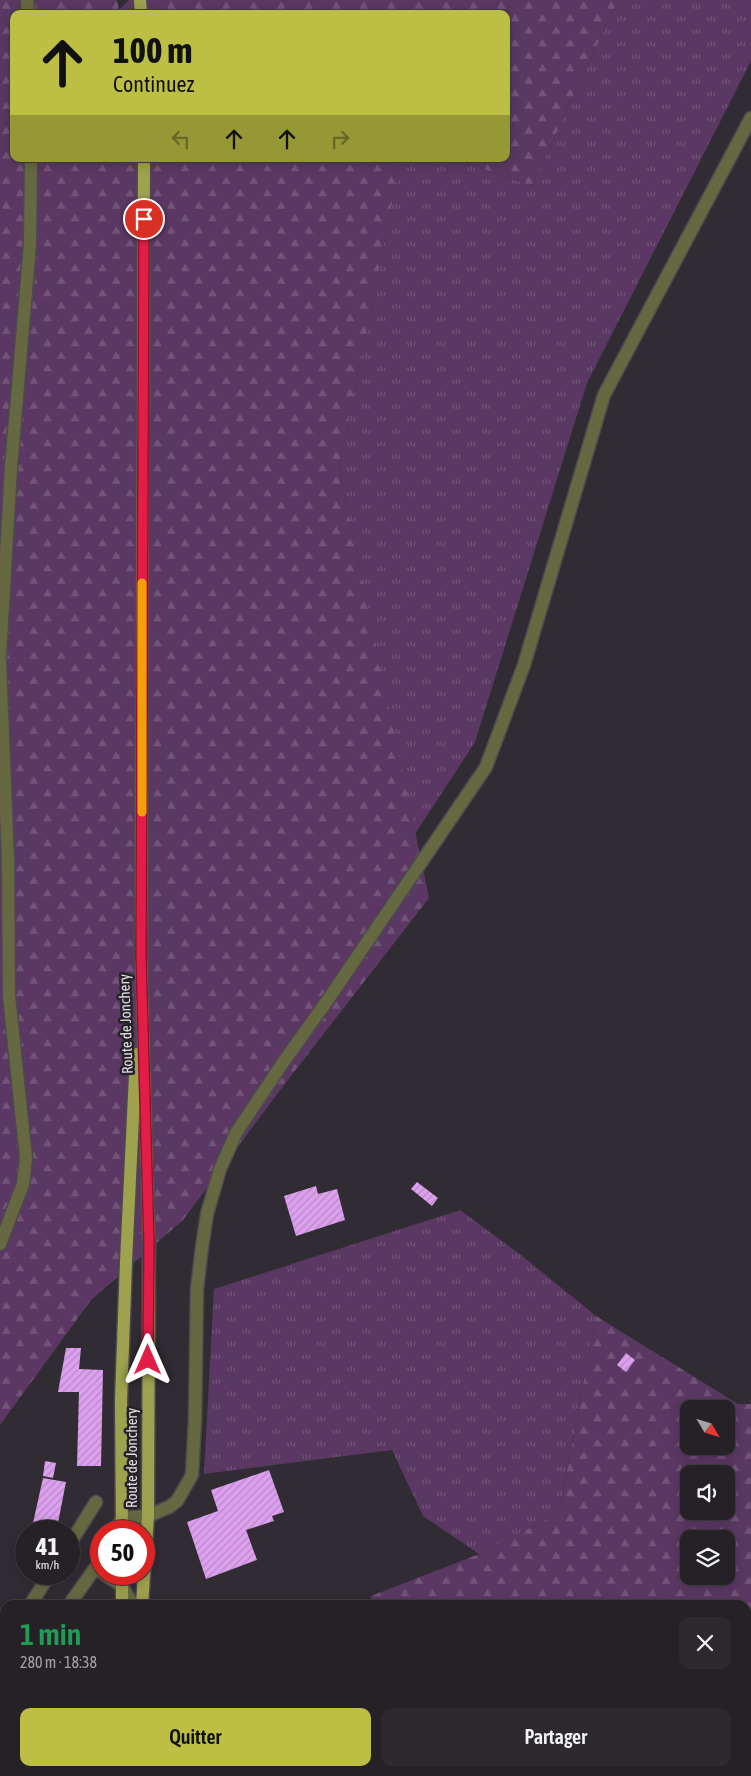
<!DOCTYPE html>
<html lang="fr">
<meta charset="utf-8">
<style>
:root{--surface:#252126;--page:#2d292e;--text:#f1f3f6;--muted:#a3a3a7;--line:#423e43;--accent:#bcbf43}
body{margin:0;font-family:"Asap Condensed",sans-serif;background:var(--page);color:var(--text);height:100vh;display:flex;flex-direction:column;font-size:19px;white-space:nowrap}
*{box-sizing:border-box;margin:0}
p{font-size:16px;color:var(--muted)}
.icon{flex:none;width:28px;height:28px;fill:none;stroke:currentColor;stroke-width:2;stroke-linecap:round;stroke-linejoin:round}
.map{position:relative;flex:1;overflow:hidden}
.sheet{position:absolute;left:0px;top:1600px;width:751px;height:176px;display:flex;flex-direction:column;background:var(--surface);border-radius:15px 15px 0 0;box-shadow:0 2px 12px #0003,0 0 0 1px var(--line)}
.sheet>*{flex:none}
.guide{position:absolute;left:10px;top:10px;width:500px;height:152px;border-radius:10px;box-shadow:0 2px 12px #0003,0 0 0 1px var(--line);background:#bcbf43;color:#111;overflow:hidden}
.needle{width:32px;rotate:128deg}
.fabs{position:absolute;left:680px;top:1400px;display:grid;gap:10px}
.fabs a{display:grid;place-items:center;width:55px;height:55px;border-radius:10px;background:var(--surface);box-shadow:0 2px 12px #0003,0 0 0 1px var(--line);font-size:25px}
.speed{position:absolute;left:15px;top:1520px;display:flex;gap:10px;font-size:25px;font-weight:700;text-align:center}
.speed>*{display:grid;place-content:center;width:65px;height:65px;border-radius:50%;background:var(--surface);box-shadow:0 2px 12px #0003,0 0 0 1px var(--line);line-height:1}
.speed small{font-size:12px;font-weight:400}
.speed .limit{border:8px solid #d22;background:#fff;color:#111}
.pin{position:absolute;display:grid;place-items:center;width:42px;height:42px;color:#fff;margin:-21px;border:2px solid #fff;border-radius:50%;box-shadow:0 1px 5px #0007}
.me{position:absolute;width:55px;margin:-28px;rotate:0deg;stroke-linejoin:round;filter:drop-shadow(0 0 4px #0008)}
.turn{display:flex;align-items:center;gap:18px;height:105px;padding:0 20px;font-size:22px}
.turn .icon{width:65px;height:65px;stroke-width:2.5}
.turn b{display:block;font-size:35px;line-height:42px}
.lanes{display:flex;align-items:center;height:48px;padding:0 20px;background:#0003;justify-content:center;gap:25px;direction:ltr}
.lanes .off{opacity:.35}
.round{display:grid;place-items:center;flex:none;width:52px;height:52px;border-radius:10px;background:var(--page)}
.overview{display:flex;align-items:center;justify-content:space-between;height:85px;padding:0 20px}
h1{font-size:30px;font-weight:600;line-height:38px;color:#1e9e55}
.cta{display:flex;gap:10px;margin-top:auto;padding:10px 20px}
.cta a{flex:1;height:58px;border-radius:10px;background:var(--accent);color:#111;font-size:20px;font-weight:600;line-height:58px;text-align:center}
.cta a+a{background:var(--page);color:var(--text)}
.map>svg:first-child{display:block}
.grass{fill:url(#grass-tufts)}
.forest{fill:url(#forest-firs);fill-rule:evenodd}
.building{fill:url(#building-hatch)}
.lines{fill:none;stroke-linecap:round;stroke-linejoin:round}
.minor-casing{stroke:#4e494f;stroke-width:15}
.major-casing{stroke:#4e494f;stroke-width:15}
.minor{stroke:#666842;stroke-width:12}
.major{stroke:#9ea14e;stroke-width:12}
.route-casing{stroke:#92132f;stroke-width:12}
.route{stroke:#e11d48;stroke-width:9}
.slow{stroke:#f59e0b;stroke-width:9}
.labels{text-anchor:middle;stroke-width:5;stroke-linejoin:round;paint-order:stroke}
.street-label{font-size:15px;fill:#e4e1e5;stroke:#272229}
</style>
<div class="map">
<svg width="751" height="1776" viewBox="0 0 751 1776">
<defs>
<pattern id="grass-tufts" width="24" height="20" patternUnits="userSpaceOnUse" patternTransform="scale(1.25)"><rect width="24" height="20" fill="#5a3863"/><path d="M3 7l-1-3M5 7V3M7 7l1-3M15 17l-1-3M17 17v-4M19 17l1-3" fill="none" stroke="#725479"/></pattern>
<pattern id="forest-firs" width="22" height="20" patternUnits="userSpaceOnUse" patternTransform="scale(1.25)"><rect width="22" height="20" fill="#5a3863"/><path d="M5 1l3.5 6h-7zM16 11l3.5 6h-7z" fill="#725479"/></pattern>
<pattern id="building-hatch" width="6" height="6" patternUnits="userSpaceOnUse" patternTransform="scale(1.25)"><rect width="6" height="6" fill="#dca0ee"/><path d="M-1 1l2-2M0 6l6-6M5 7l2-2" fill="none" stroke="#b689c4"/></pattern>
</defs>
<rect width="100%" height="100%" fill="#312c33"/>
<path class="grass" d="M618 0H751V61L587 383 475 742 415 834 339 468 401 159H455L532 186Z
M460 1210 521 1255 596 1316 559 1513 479 1554 423 1516 392 1450 204 1474 214 1289Z"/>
<path class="forest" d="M0 0H117L119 10 129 0H618L532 186 455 159H506V14H14V159H401L339 468 429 898 287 1081 183 1220 91 1300 0 1425Z
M596 1316 738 1404H751V1776H274L272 1771H746V1605H372L371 1596 479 1554 559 1513ZM689 1409H726V1446H689ZM689 1474H726V1511H689ZM689 1539H726V1576H689Z"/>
<path class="building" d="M417 1182 438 1198 432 1206 411 1189Z
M316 1186 318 1194 337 1189 345 1220 296 1236 284 1196Z
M66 1348H81L79 1369 103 1370 101 1466H77L79 1392H58Z
M626 1353 635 1360 626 1372 617 1365Z
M45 1461 56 1463 53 1478 43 1476Z
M269 1470 284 1512 272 1516 274 1521 246 1530 257 1560 206 1579 187 1522 218 1511 211 1490Z
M43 1478 66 1482 57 1528 33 1523Z
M547 1771H580L585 1774 583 1776H544Z"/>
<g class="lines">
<g class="minor-casing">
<path id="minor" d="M27 0 28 14
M0 656 11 468 30 244 31 159
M0 661 8 861 9 996 26 1158 23 1184 0 1244
M115 1531 122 1518 148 1516 169 1507 177 1501 192 1475 195 1420 197 1289 202 1247 207 1214 220 1169 236 1133 282 1064 327 1001 486 767 524 665 604 395 751 118
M69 1545 96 1502
M104 1574 122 1586 133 1605
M30 1605 50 1574
M69 1605 95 1568 101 1572
M0 1651 5 1644
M0 1695 5 1690"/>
</g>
<g class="major-casing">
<path id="major" d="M140 0 141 14
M122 1531 121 1401 126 1262 136 1054
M122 1605V1574
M142 1605 148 1516 149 1244 141 956 144 159
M134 1776V1771"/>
</g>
<use href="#minor" class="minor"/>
<use href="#major" class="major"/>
</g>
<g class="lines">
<g class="route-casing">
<path id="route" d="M144 219 141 956 149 1244 148 1360"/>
</g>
<use href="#route" class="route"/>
<path class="slow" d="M142 812V583"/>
</g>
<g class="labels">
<g class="street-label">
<text transform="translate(126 1024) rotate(-92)" y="5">Route de Jonchery</text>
<text transform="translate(132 1458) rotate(-90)" y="5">Route de Jonchery</text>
</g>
</g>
</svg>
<div class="fabs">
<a><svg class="needle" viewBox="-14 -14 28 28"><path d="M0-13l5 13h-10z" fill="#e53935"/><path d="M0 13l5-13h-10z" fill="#a3a3a7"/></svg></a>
<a><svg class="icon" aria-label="sound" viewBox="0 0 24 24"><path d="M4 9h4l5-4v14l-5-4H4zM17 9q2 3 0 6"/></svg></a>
<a><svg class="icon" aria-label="layers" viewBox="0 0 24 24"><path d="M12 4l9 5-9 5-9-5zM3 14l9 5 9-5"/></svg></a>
</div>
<div class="speed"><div>41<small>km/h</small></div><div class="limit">50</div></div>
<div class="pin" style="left:144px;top:219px;background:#d93025"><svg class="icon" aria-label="arrive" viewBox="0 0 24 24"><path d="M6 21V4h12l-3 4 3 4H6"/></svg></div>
<svg class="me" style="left:148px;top:1360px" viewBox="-20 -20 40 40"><path d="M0-17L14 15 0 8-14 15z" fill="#e11d48" stroke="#fff" stroke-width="4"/></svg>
<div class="guide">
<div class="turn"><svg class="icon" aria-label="ahead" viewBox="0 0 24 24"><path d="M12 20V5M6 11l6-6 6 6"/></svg><div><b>100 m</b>Continuez</div></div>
<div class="lanes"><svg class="icon off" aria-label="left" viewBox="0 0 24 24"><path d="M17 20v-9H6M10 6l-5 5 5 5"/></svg><svg class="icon" aria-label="ahead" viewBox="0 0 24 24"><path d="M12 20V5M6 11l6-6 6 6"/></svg><svg class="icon" aria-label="ahead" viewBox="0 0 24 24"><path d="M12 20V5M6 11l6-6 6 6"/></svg><svg class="icon off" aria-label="right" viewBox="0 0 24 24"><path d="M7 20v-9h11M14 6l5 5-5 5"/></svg></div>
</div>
<section class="sheet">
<div class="overview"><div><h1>1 min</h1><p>280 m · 18:38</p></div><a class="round"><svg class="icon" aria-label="close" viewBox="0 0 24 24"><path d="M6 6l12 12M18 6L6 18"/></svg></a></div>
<div class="cta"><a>Quitter</a><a>Partager</a></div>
</section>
</div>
